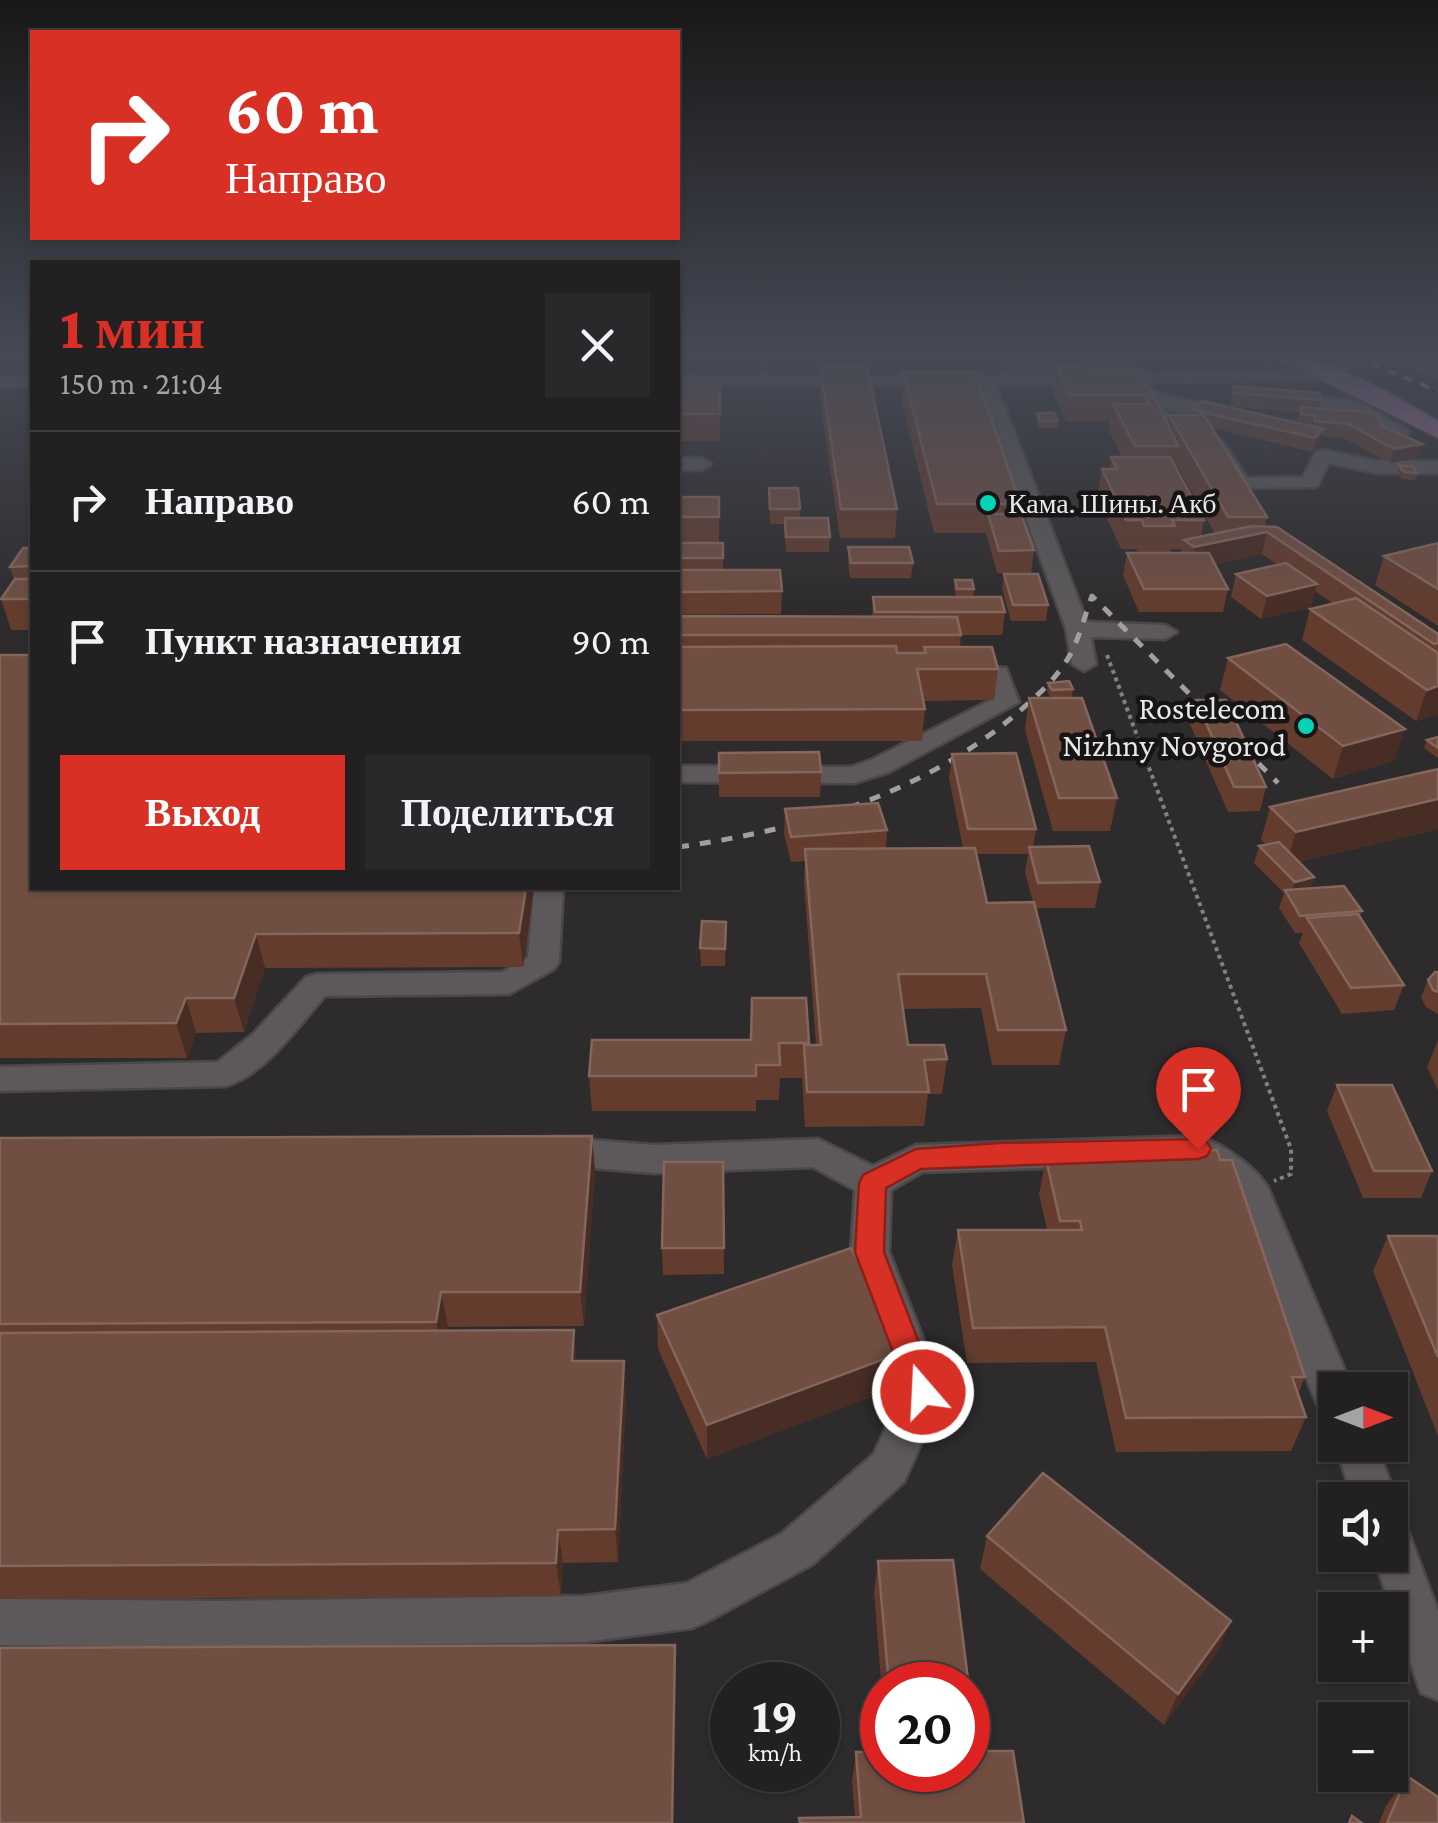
<!DOCTYPE html>
<html lang="ru">
<meta charset="utf-8">
<style>
:root{--surface:#222021;--page:#2a282a;--text:#f1f3f6;--muted:#a2a3a5;--line:#3f3e3f;--accent:#d93025}
body{margin:0;font-family:"Crimson Pro",serif;background:var(--page);color:var(--text);height:100vh;display:flex;flex-direction:column;font-size:38px;white-space:nowrap}
*{box-sizing:border-box;margin:0}
p{font-size:32px;color:var(--muted)}
.icon{flex:none;width:55px;height:55px;fill:none;stroke:currentColor;stroke-width:2;stroke-linecap:round;stroke-linejoin:round}
.map{position:relative;flex:1;overflow:hidden}
.sheet{position:absolute;left:30px;top:260px;width:650px;height:630px;display:flex;flex-direction:column;background:var(--surface);border-radius:0px;box-shadow:0 2px 8px #0004,0 0 0 2px var(--line)}
.sheet>*{flex:none}
.hud{position:absolute;left:30px;top:30px;width:650px;height:210px;border-radius:0px;box-shadow:0 2px 8px #0004,0 0 0 2px var(--line);background:#d93025;color:#fff;overflow:hidden}
.needle{width:65px;rotate:90deg}
.buttons{position:absolute;left:1318px;top:1372px;display:grid;gap:20px}
.buttons a{display:grid;place-items:center;width:90px;height:90px;border-radius:0px;background:var(--surface);box-shadow:0 2px 8px #0004,0 0 0 2px var(--line);font-size:50px}
.speed{position:absolute;left:710px;top:1662px;display:flex;gap:20px;font-size:50px;font-weight:700;text-align:center}
.speed>*{display:grid;place-content:center;width:130px;height:130px;border-radius:50%;background:var(--surface);box-shadow:0 2px 8px #0004,0 0 0 2px var(--line);line-height:1}
.speed small{font-size:25px;font-weight:400}
.speed .limit{border:15px solid #d22;background:#fff;color:#111}
.pin{position:absolute;display:grid;place-items:center;width:85px;height:85px;color:#fff;margin:-102px -42px;border-radius:50% 50% 50% 0;rotate:-45deg;box-shadow:0 0 10px #0007}
.pin .icon{rotate:45deg}
.me{position:absolute;width:110px;margin:-55px;rotate:341deg;stroke-linejoin:round;filter:drop-shadow(0 0 8px #0008)}
.turn{display:flex;align-items:center;gap:35px;height:210px;padding:0 30px;font-size:45px}
.turn .icon{width:130px;height:130px;stroke-width:2.5}
.turn b{display:block;font-size:70px;line-height:85px}
.round{display:grid;place-items:center;flex:none;width:105px;height:105px;border-radius:0px;background:var(--page)}
.overview{display:flex;align-items:center;justify-content:space-between;height:170px;padding:0 30px}
h1{font-size:60px;font-weight:800;line-height:75px;color:var(--accent)}
.action{display:flex;gap:20px;margin-top:auto;padding:20px 30px}
.action a{flex:1;height:115px;border-radius:0px;background:var(--accent);color:#fff;font-size:40px;font-weight:800;line-height:115px;text-align:center}
.action a+a{background:var(--page);color:var(--text)}
ul{padding:0;list-style:none}
li{display:flex;align-items:center;gap:30px;height:140px;padding:0 30px;border-top:2px solid var(--line)}
li div{flex:1}
li b{display:block;font-size:38px}
li em{font-style:normal}
.map>svg:first-child{display:block}
.green{fill:#4f350d}
.lines{fill:none;stroke-linecap:round;stroke-linejoin:round}
.minor-casing{stroke:#494747;stroke-width:5}
.major-casing{stroke:#494747;stroke-width:4}
.path{stroke:#828080;stroke-width:4;stroke-dasharray:4 4;stroke-linecap:butt}
.minor{fill:#5d595a;fill-rule:evenodd}
.major{fill:#9c6b96;fill-rule:evenodd}
.rail-far1{stroke:#a29fa0;stroke-width:4;stroke-dasharray:9 9;stroke-linecap:butt}
.rail{stroke:#a29fa0;stroke-width:5;stroke-dasharray:11 11;stroke-linecap:butt}
.wall{fill:#633c2e;fill-rule:evenodd}
.shaded-wall{fill:#482d25}
.building{fill:#714e42;stroke:#84665c;stroke-width:2.5}
.route{fill:#d93025;stroke:#8d1f18;stroke-width:2.5}
.poi-dot{fill:#02d5b6;stroke:#161414;stroke-width:4}
.labels{text-anchor:middle;stroke-width:9;stroke-linejoin:round;paint-order:stroke}
.far-poi-label{font-size:28px;fill:#e9e7e7;stroke:#161414;text-anchor:start}
.poi-label{font-size:32px;fill:#e9e7e7;stroke:#161414;text-anchor:end}
</style>
<div class="map">
<svg width="1438" height="1823" viewBox="0 0 1438 1823">
<rect width="100%" height="100%" fill="#2e2b2c"/>
<path class="green" d="M1002 357H1116L1146 375 1008 376Z"/>
<g class="lines">
<g class="minor-casing">
<path id="minor" d="M1348 357H1370L1328 380 996 385 1087 622 1165 625 1177 632 1165 639 1091 637 1096 664 1084 671 1072 664 1066 629 978 385H678V375H1160L1325 370Z
M1387 357H1412L1438 367V378Z
M0 377H32V387H0Z
M1145 386 1165 395 1241 413V421L1234 423 1165 408 1167 414 1222 440 1247 478 1303 477 1316 452 1323 450 1377 461H1438V473H1377L1329 463 1317 487 1234 488 1208 448 1152 421 1147 408 1149 401 1136 391Z
M1281 393 1357 401 1410 432 1401 438 1347 410 1275 402 1272 398Z
M678 458H701L711 464 701 470H678Z
M960 666 1006 668 1019 702 889 772 854 783 678 782V766L851 767 871 760 993 699 987 680 951 678 948 673 951 668Z
M534 888H563L559 962 554 969 509 994 325 996C298 1026 266 1074 226 1086L0 1091V1067L218 1062 254 1033 306 977 317 974 503 972 528 957Z
M1198 1136C1221 1143 1258 1168 1269 1190L1353 1390H1335V1415L1320 1410 1314 1397 1236 1198 1191 1163 922 1172 891 1190 889 1252 944 1392 904 1482 813 1564 708 1621 692 1628 584 1642 220 1647 0 1645V1599L220 1601 584 1596 687 1583 781 1534 874 1454 902 1392 851 1252 855 1190 813 1167 654 1173 554 1165 541 1161 536 1151 541 1141 554 1137 654 1145 818 1139 873 1166 916 1145Z
M1335 1443 1376 1445 1397 1500 1390 1514V1500H1353Z
M1390 1520 1406 1526 1438 1611V1700L1421 1693 1373 1555H1390Z"/>
</g>
<g class="major-casing">
<path id="major" d="M1276 357C1332 357 1390 393 1438 421V438Z"/>
</g>
<path class="path" d="M1107 655 1291 1149V1174L1274 1181"/>
<use href="#minor" class="minor"/>
<use href="#major" class="major"/>
<path class="rail-far1" d="M1354 357 1438 391"/>
<path class="rail" d="M678 847C798 830 913 798 1009 720 1029 703 1053 683 1067 660 1079 641 1084 617 1092 596L1278 783"/>
</g>
<path class="wall" d="M820 366 897 509 895 538H840L819 392Z
M1057 366 1141 370 1168 425 1169 415H1192L1193 410 1297 423 1299 412 1230 406 1233 386 1321 400 1319 409 1382 426 1422 444 1417 458 1390 463 1344 438 1322 436 1320 443 1312 452 1213 428 1267 517 1265 526 1438 634V715L1416 721 1302 640 1310 609 1334 604 1315 591 1311 607 1261 619 1231 597 1236 574 1278 565 1262 554 1215 564 1228 589 1223 612H1139L1123 575 1127 553H1138L1136 549H1121L1097 497 1102 469H1109L1111 457H1122L1109 430 1110 421H1066L1053 392ZM1175 462 1215 534 1201 537 1204 520 1175 466ZM1171 549H1182L1181 553H1170Z
M903 372 1017 494 1014 514 1034 550 1031 573H997L986 533H934L901 398Z
M678 379H720V441H678Z
M1037 413 1058 421 1057 428H1039L1036 419Z
M1399 466 1417 473 1415 480 1402 479 1397 472Z
M769 488 800 509V518L830 537 829 552H786L784 524H770Z
M678 497H719V543H723V570L782 591 781 614H678Z
M1438 543V626L1375 585 1384 556Z
M848 547 913 563 911 578H850L848 562Z
M32 548V630H11L1 599 14 580 10 567Z
M1004 574 1048 605 1046 621H1011L1002 589Z
M955 580 974 589 973 596H956L954 588Z
M873 597 1005 612 1002 635H961L960 647 998 669 994 700 923 701 925 709 922 741H678V616L872 617Z
M0 655 32 888H534L523 967 265 968 244 1032 196 1033 187 1058H0Z
M1228 658 1394 761 1333 779 1220 690Z
M1048 683 1073 689 1072 697 1117 798 1110 831H1053L1025 730 1029 698H1051L1047 691Z
M1196 700 1266 787 1260 811 1228 812 1190 724Z
M1438 737V758L1424 748 1427 740Z
M719 753 821 772 820 797H719Z
M952 754 1036 829 1033 847 1100 882 1095 908H1035L1066 1030 1059 1065H992L981 1008 903 1009 908 1045 947 1059 942 1094H928L924 1126 805 1127 802 1078H780L779 1100H756V1111H592L589 1076 751 1040 806 998 809 1045H816L804 882 805 861 791 862 784 834 785 809 887 830 886 848H963L949 778ZM976 854H1028L1025 872 1033 902 987 903Z
M1270 807 1438 829 1299 862 1314 877 1311 888 1362 911 1360 916 1404 985 1394 1010 1342 1014 1299 943 1303 933H1295L1279 908 1284 893 1254 863 1259 846 1266 844 1261 840Z
M726 922 725 966H701L700 948Z
M1438 972V1014L1426 1007 1421 997 1428 980Z
M1438 1040V1090L1427 1067Z
M1337 1085 1432 1171 1421 1198H1363L1327 1111Z
M0 1138 595 1171 584 1326 448 1327 447 1331 577 1361 626 1396 618 1562 563 1563 561 1596 0 1599Z
M1064 1151 1305 1377 1298 1394 1306 1417 1291 1451 1116 1452 1096 1362 967 1363 952 1265 958 1230H1047L1039 1194 1046 1159H1062Z
M723 1162 724 1274 663 1275 662 1248Z
M1388 1236H1438V1436L1373 1271Z
M657 1315 911 1349 907 1383 707 1459 658 1349Z
M987 1536 1231 1621 1217 1653 1164 1725 980 1569Z
M953 1560 977 1751H1013L1024 1823H799V1818L855 1817 852 1782 856 1752H882V1770H968V1685H882V1692L874 1593 878 1561Z
M1407 1776 1438 1823H1379L1386 1806Z"/>
<path class="shaded-wall" d="M1324 429 1320 443 1312 452 1315 438Z
M1422 444 1417 458 1390 463 1394 449Z
M1267 532 1262 554 1190 569 1194 547Z
M1317 584 1311 607 1261 619 1267 596Z
M1438 686V715L1416 721 1427 690Z
M1405 729 1394 761 1333 779 1343 746Z
M1438 799V829L1286 865 1296 832Z
M1314 877 1309 894 1289 899 1295 882Z
M526 888H534L523 967 519 933Z
M256 934 265 968 244 1032 234 998Z
M186 998 196 1033 187 1058 176 1023Z
M592 1136 595 1171 584 1326 580 1292Z
M441 1292 448 1327 443 1357 436 1322Z
M574 1330 577 1365 572 1361Z
M911 1349 907 1383 707 1459V1425Z
M624 1361 626 1396 618 1562 615 1529Z
M558 1530 563 1563 561 1596 556 1563Z
M1231 1621 1217 1653 1164 1725 1178 1694Z
M675 1645 676 1677 674 1823H672Z"/>
<path class="building" d="M820 366H867L897 509H841Z
M1057 366 1141 370 1178 446H1135L1113 404H1149L1144 395H1069Z
M903 372H975L1017 494H1005L1008 504H937Z
M678 379H720V414H678Z
M1233 386 1320 393 1321 400 1233 393Z
M1202 401 1324 429 1315 438 1193 410Z
M1300 407 1378 413 1382 426 1422 444 1394 449 1348 424 1315 421 1314 415 1301 414Z
M1037 413H1054L1058 421H1040Z
M1169 415H1204L1267 517H1228Z
M1111 457H1170L1204 520H1172L1175 526H1144L1142 520H1126L1102 469H1117Z
M1399 466H1412L1417 473 1404 472Z
M769 488H798L800 509H770Z
M678 497H719V517H678Z
M988 514H1021L1034 550 999 551Z
M785 518H828L830 537H786Z
M1252 526 1277 527 1438 634V643L1434 644 1267 532 1194 547 1184 540Z
M678 543H723V558H678Z
M1438 543V589L1384 556Z
M848 547H909L913 563H851Z
M23 548H32V566L10 567Z
M1127 553H1209L1228 589H1144Z
M1286 563 1317 584 1267 596 1236 574Z
M678 570H780L782 591 678 592Z
M1004 574H1038L1048 605H1013Z
M15 579H32V599H1Z
M955 580H972L974 589H957Z
M873 597H1001L1005 612H875Z
M1356 598 1438 653V686L1427 690 1310 609Z
M678 616 957 617 961 635H678Z
M1286 644 1405 729 1343 746 1228 658Z
M896 646 897 653H926L924 647H992L998 669H917L925 709 678 710V647Z
M0 655H32V888H526L519 933 256 934 234 998H186L176 1023 0 1024Z
M1069 681 1073 689 1052 690 1048 683Z
M1029 698H1082L1117 798H1059Z
M1196 700H1226L1266 787H1234Z
M1438 737V748L1427 740Z
M819 752 821 772 719 773V753Z
M1016 753 1036 829H968L952 754Z
M1438 769V799L1296 832 1270 807Z
M878 803 887 830 791 837 785 809Z
M1279 842 1314 877 1295 882 1259 846Z
M1089 846 1100 882 1038 883 1029 847Z
M975 848 987 903 1034 902 1066 1030H998L986 974H898L908 1045H944L947 1059 924 1060 929 1092H807L804 1045H821L805 849Z
M1344 886 1362 911 1300 916 1285 890Z
M1358 914 1404 985 1351 988 1307 918Z
M702 921 726 922 725 949 700 948Z
M1435 972H1438V992L1433 990 1428 980Z
M752 998H806L809 1043H779L780 1065H756V1076H589L592 1040H751Z
M1337 1085H1392L1432 1171H1374Z
M592 1136 580 1292H441L436 1322 0 1324V1138Z
M1217 1150 1220 1160H1232L1305 1377H1292L1306 1417 1126 1418 1105 1327 973 1328 958 1230H1082L1080 1221H1060L1046 1159H1066L1064 1151Z
M664 1162H723L724 1248H662Z
M1388 1236H1438V1357Z
M851 1248 911 1349 707 1425 657 1315Z
M574 1330 572 1361H624L615 1529 558 1530 556 1563 0 1566V1333Z
M1043 1473 1231 1621 1178 1694 987 1536Z
M953 1560 977 1751H1013L1024 1823H800L799 1818 861 1817 856 1752H882V1770H968V1685H889L878 1561Z
M675 1645 672 1823H0V1648Z
M1407 1776 1438 1797V1823H1387Z
M1352 1816 1362 1823H1349Z"/>
<linearGradient id="sky" x2="0" y2="1"><stop stop-color="#191818"/><stop offset="0.58" stop-color="#464a56"/><stop offset="1" stop-color="#464a56" stop-opacity="0"/></linearGradient>
<rect width="1438" height="613" fill="url(#sky)"/>
<path class="route" d="M1198 1139 1207 1142 1211 1149 1207 1156 1198 1159 921 1169 886 1188 884 1252 938 1392 934 1402 923 1406 912 1402 855 1252 859 1183 863 1175 916 1149 999 1143Z"/>
<g class="poi-dot">
<circle cx="988" cy="503" r="10"/>
<circle cx="1306" cy="726" r="10"/>
</g>
<g class="labels">
<g class="far-poi-label">
<text x="1008" y="513">Кама. Шины. Акб</text>
</g>
<g class="poi-label">
<text x="1286" y="719">Rostelecom<tspan x="1286" dy="37">Nizhny Novgorod</tspan></text>
</g>
</g>
</svg>
<div class="buttons">
<a><svg class="needle" viewBox="-14 -14 28 28"><path d="M0-13l5 13h-10z" fill="#e53935"/><path d="M0 13l5-13h-10z" fill="#a2a3a5"/></svg></a>
<a><svg class="icon" aria-label="sound" viewBox="0 0 24 24"><path d="M4 9h4l5-4v14l-5-4H4zM17 9q2 3 0 6"/></svg></a>
<a>+</a>
<a>−</a>
</div>
<div class="speed"><div>19<small>km/h</small></div><div class="limit">20</div></div>
<div class="pin" style="left:1198px;top:1149px;background:#d93025"><svg class="icon" aria-label="arrive" viewBox="0 0 24 24"><path d="M6 21V4h12l-3 4 3 4H6"/></svg></div>
<svg class="me" style="left:923px;top:1392px" viewBox="-20 -20 40 40"><circle r="17" fill="#d93025" stroke="#fff" stroke-width="3"/><path d="M0-11L8 9 0 5-8 9z" fill="#fff"/></svg>
<div class="hud">
<div class="turn"><svg class="icon" aria-label="right" viewBox="0 0 24 24"><path d="M7 20v-9h11M14 6l5 5-5 5"/></svg><div><b>60 m</b>Направо</div></div>
</div>
<section class="sheet">
<div class="overview"><div><h1>1 мин</h1><p>150 m · 21:04</p></div><a class="round"><svg class="icon" aria-label="close" viewBox="0 0 24 24"><path d="M6 6l12 12M18 6L6 18"/></svg></a></div>
<ul>
<li><svg class="icon" aria-label="right" viewBox="0 0 24 24"><path d="M7 20v-9h11M14 6l5 5-5 5"/></svg><div><b>Направо</b></div><em>60 m</em></li>
<li><svg class="icon" aria-label="arrive" viewBox="0 0 24 24"><path d="M6 21V4h12l-3 4 3 4H6"/></svg><div><b>Пункт назначения</b></div><em>90 m</em></li>
</ul>
<div class="action"><a>Выход</a><a>Поделиться</a></div>
</section>
</div>
